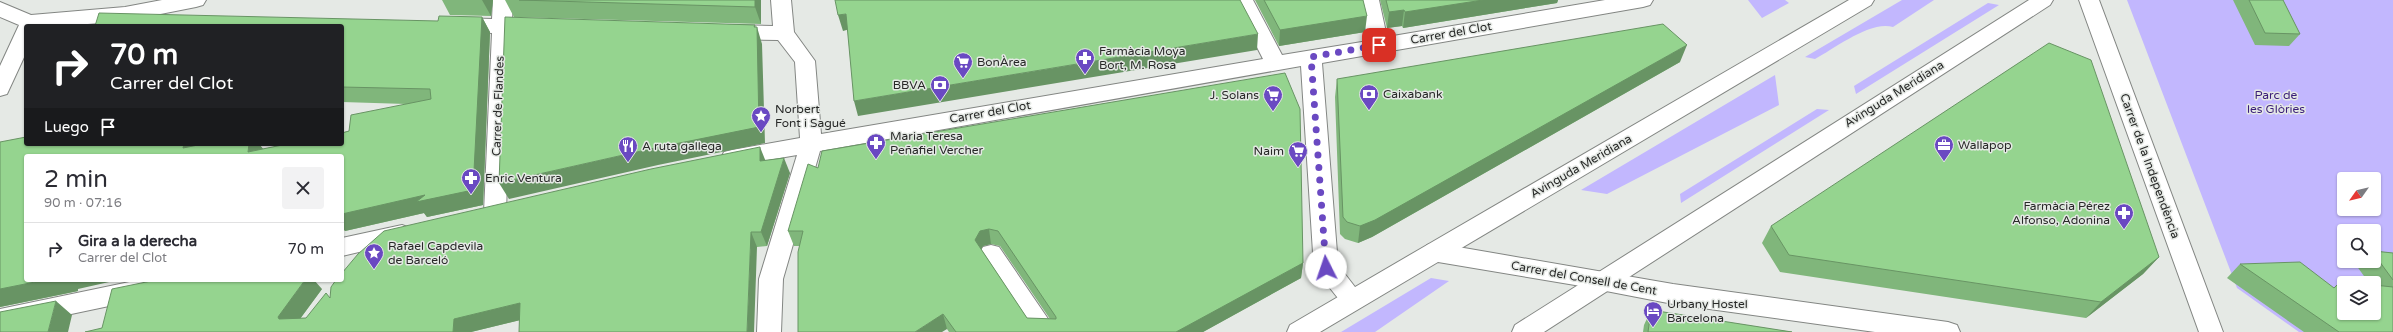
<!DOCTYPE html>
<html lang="es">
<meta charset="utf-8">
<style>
:root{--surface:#fff;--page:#f2f2f3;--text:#2b2b33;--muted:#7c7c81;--line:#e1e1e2}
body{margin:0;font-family:"Varela Round",sans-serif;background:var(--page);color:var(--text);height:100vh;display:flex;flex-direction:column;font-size:15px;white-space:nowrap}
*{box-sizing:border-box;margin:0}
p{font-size:13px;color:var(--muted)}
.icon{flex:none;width:22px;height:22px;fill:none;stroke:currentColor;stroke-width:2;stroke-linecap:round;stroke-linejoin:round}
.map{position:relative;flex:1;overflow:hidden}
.sheet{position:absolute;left:24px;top:154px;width:320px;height:128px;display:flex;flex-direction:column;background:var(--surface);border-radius:4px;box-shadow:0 1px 3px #0004}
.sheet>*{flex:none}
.banner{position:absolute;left:24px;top:24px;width:320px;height:122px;border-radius:4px;box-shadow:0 1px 3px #0004;background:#202124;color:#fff;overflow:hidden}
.needle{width:26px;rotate:236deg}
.controls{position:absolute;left:2337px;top:172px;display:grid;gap:8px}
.controls a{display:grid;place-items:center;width:44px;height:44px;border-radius:4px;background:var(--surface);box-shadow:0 1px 3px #0004;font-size:20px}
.pin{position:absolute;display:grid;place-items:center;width:34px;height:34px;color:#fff;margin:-17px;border-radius:8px;box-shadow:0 2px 6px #0006}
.me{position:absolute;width:44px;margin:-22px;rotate:356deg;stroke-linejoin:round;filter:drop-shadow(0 0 3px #0008)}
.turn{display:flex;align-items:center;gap:14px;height:84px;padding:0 20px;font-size:18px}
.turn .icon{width:52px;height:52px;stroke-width:2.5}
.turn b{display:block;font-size:28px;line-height:34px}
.then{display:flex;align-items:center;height:38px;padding:0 20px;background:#0003;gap:8px;font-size:15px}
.round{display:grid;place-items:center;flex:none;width:42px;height:42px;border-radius:4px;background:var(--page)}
.summary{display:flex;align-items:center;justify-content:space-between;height:68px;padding:0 20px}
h1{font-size:24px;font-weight:600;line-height:30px}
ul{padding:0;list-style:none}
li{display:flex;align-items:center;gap:12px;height:52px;padding:0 20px;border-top:1px solid var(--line)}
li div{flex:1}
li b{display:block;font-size:15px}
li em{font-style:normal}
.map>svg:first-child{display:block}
.green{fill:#c2b7fe;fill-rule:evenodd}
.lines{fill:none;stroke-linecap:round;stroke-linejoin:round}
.street-casing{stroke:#838683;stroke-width:2}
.secondary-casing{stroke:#838683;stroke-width:2}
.primary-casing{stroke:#838683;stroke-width:2}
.street{fill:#fff;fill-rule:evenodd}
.secondary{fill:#fff;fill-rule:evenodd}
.primary{fill:#fff;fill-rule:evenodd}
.wall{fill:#80b67b;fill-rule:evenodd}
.shaded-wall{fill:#689464}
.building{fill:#95d48f;stroke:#689464;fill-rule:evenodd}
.route{stroke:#6a49c2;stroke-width:7;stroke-dasharray:0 12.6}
.labels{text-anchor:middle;stroke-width:3;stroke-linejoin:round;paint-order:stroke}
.street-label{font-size:12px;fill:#282928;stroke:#e5e9e5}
.poi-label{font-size:12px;fill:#282928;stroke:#e5e9e5;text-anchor:start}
.park-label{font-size:12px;fill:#3a1d79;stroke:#e5e9e5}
</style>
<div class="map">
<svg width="2393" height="332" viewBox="0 0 2393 332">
<rect width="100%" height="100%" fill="#e5e9e5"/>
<path class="green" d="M1748 0H1785L1789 3 1762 18Z
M1902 0H1934L1893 27C1871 20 1835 48 1815 59L1805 57Z
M2127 0H2393V332H2299L2237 288ZM2344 179H2374V209H2344ZM2344 231H2374V261H2344ZM2344 283H2374V313H2344Z
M1988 3 1999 5 1856 94 1854 86Z
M1775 75 1779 105 1607 194 1581 190Z
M1817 109 1829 110 1681 203 1680 194Z
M1431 278 1449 281 1375 332H1341Z"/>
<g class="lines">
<g class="street-casing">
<path id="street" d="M162 0H206L203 5 196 7 125 21 63 26H26V53L7 94 0 96V66L19 25 0 17V2L31 15 125 7Z
M493 0H513L512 20 542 22 545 27 542 32 535 34 512 33 506 212 503 218 495 221 487 218 484 212 492 33 450 30 447 25 450 20 457 18 492 19Z
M771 0H791L794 32 815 61 821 134 1263 59 1233 0H1253L1282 55 1368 41 1359 0H1379L1387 37 1605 0H1653L1650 5 1643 7 1322 63 1338 265 1365 300 1361 307 1353 310 1345 307 1314 268 1301 66 820 151 783 279 781 332H757L759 279 797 155 732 166 724 164 721 158 724 152 732 150 800 138 795 62 778 40 729 39 722 37 719 32 722 27 729 25 773 26Z
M2079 0H2099L2223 332H2199Z
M402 225 410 228 413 234 410 240 342 256V238Z
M991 245 999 247 1057 332H1031L979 254 983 247Z
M139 280H197L193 287 185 290 0 329V309Z"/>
</g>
<g class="secondary-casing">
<path id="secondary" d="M1849 0H1874L1871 5 1443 259 1435 261 1427 259 1423 252 1427 245Z
M2029 0H2053L2050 5 1544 332H1512L1515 325Z"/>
</g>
<g class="primary-casing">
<path id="primary" d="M1435 243 1673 284 1948 322 1957 325 1960 332H1875L1673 304 1575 285 1438 262 1320 332H1287L1290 325 1427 245Z"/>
</g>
<use href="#street" class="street"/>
<use href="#secondary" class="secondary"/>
<use href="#primary" class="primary"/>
</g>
<path class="wall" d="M442 0H493L491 16 450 15Z
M505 0H761V24L514 17Z
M1255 0H1363L1365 32 1279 46Z
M1380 0H1558L1557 3 1403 28 1402 26 1387 28Z
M2233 0H2283L2300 34 2289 46 2255 45Z
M482 17 490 32 483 205 427 217 424 213 345 231 342 227V156H26L78 289V291L0 307V142L26 144H201L200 145 203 144H259L263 149 349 131 406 104 342 102V26L438 21Z
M1680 62 1372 237 1358 243 1345 239 1340 234 1335 97 1337 79Z
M765 160 790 173 767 246 757 247 520 320 471 332H85L322 289 300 319 306 318 330 298Z
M818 168 1303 263 1301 278 1203 332H949L947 329 800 246H794L788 231ZM991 244 1000 246 1050 319 1027 318 981 249 983 246Z
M1771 226 2159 257 2143 274 2086 318 1780 272 1762 243Z
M2374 251 2393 253V332H2304L2227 278 2240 264 2374 313V283H2369L2356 265 2360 261H2374Z
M1651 310 1792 332H1643L1644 325Z"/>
<path class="shaded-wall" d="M482 0H493L491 16Z
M755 0H761V24L755 7Z
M1483 0H1558L1557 3 1403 28 1405 12Z
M1404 10 1402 26 1387 28 1389 12Z
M846 14 850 29 843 31 838 15Z
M1367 16 1365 32 1279 46 1280 30Z
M482 17 490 32 483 205 427 217 424 213 345 231 342 227V214L425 195Z
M755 25 757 32V27L762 44 765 143 658 165 509 199 499 183 650 149 754 27Z
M1258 34 1257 50 858 116 854 101Z
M1687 45 1680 62 1372 237 1358 243 1360 226Z
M184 144H201L198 156 183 148Z
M249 144H259L264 150 248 152Z
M760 147 766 162 760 161Z
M784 158 790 173 767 246 761 232Z
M989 229 991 244 983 246 978 255 975 240 980 231Z
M751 232 757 247 754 332H747Z
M2159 257 2143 274 2086 318 2101 302Z
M1303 263 1301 278 1203 332H1176Z
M45 280H118L78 289V291L0 307V289Z
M305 280H314L322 289 291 331 279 319 278 317Z
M56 301 72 315 68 332H48Z
M520 303 529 318 471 332H453L454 319Z
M943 314 947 329 942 332H915Z"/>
<path class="building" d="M519 0H755V7Z
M835 0H1240L1258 34 854 101 846 14 838 15Z
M1264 0H1363L1367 16 1280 30Z
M1386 0H1483L1405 12 1404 10 1389 12Z
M2249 0H2283L2300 34 2265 33Z
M99 13 438 21 439 16 482 17 473 190 416 202 425 195 342 214V156H26V280H45L0 289V142L26 137V144H184L183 148 203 144H249L248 152 287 144H342V133L349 131 351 115 431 99 430 89 342 87V26H95Z
M505 17 755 25 754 27H757L759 127 650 149 499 183Z
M1663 24 1687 45 1375 220 1360 226 1347 222 1343 217 1337 79Z
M2049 43 2091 60 2159 257 2101 302 1789 255 1771 226Z
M1285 73 1300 109 1303 263 1176 332H956L943 314 915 332H798V252L803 231H788L808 164 818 168 822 151ZM989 229 998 231 1056 317V319L1027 318 975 240 980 231Z
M760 147V161L784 158 761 232H751L747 332H519L520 303 454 319 453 332H85L102 328 112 289 156 280H305L278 317 279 319 306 318 326 293 330 298 331 287 336 280H342V273L358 254 384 231 651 169Z
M2374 251 2393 253V280L2374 254Z
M2300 262 2334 288 2341 281 2360 283H2344V313H2374V285L2393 287V332H2339L2240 264Z
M56 301 48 332H0V312Z
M1651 310 1792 332H1648Z"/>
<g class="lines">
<path class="route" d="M1326 268 1311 57 1379 45"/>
</g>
<defs>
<g id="pharmacy-pin" transform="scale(1)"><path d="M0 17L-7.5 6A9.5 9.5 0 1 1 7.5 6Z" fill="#6a49c2" stroke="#e5e9e5"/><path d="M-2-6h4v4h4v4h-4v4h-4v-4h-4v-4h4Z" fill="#fff"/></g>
<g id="supermarket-pin" transform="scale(1)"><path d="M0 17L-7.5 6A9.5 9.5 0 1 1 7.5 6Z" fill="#6a49c2" stroke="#e5e9e5"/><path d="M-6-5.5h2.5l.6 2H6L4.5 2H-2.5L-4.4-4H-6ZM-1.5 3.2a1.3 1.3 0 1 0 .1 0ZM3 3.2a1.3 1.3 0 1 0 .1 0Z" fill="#fff"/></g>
<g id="bank-pin" transform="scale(1)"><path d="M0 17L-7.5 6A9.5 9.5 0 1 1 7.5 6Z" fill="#6a49c2" stroke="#e5e9e5"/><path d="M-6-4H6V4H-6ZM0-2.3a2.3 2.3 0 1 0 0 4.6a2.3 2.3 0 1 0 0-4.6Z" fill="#fff"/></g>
<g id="sight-pin" transform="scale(1)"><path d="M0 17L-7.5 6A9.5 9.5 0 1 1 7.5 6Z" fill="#6a49c2" stroke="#e5e9e5"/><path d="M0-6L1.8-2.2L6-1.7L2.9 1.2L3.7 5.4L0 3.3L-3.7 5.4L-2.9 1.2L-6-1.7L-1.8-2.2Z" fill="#fff"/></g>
<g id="office-pin" transform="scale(1)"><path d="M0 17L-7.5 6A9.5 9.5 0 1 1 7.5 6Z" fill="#6a49c2" stroke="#e5e9e5"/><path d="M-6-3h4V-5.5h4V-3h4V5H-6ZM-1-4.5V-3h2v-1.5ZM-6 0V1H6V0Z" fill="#fff"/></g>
<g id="restaurant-pin" transform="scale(1)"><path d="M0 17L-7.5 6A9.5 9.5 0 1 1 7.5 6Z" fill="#6a49c2" stroke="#e5e9e5"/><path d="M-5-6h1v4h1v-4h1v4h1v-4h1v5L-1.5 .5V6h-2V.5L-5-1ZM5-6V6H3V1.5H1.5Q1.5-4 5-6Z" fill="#fff"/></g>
<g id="hotel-pin" transform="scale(1)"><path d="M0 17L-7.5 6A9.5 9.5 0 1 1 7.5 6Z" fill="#6a49c2" stroke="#e5e9e5"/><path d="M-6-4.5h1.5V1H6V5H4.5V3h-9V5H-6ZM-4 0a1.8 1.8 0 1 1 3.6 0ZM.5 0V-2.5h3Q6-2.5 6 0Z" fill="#fff"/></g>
</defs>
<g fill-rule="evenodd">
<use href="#pharmacy-pin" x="1085" y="58"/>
<use href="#supermarket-pin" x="963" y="62"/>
<use href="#bank-pin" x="940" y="85"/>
<use href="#bank-pin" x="1369" y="94"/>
<use href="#supermarket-pin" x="1273" y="95"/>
<use href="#sight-pin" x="761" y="116"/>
<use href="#pharmacy-pin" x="876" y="143"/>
<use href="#office-pin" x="1944" y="145"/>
<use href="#restaurant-pin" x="628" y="146"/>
<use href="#supermarket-pin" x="1298" y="151"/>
<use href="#pharmacy-pin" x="471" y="178"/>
<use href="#pharmacy-pin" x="2124" y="213"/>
<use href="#sight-pin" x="374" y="253"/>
<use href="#hotel-pin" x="1653" y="311"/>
</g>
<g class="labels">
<g class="street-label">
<text transform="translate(1451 33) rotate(-10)" y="4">Carrer del Clot</text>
<text transform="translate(1894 94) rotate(-32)" y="4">Avinguda Meridiana</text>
<text transform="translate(498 106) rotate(-88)" y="4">Carrer de Flandes</text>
<text transform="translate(990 112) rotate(-10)" y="4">Carrer del Clot</text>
<text transform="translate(1581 166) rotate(-30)" y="4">Avinguda Meridiana</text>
<text transform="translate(2150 166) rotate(70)" y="4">Carrer de la Independència</text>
<text transform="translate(1584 278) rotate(10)" y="4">Carrer del Consell de Cent</text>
</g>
<g class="poi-label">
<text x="1099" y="55">Farmàcia Moya<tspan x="1099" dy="14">Bort, M. Rosa</tspan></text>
<text x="977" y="66">BonÀrea</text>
<text x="926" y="89" text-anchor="end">BBVA</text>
<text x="1383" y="98">Caixabank</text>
<text x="1259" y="99" text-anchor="end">J. Solans</text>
<text x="775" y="113">Norbert<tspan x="775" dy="14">Font i Sagué</tspan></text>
<text x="890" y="140">Maria Teresa<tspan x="890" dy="14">Peñafiel Vercher</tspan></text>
<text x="1958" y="149">Wallapop</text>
<text x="642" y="150">A ruta gallega</text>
<text x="1284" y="155" text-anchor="end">Naim</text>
<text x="485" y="182">Enric Ventura</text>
<text x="2110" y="210" text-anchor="end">Farmàcia Pérez<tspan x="2110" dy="14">Alfonso, Adonina</tspan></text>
<text x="388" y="250">Rafael Capdevila<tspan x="388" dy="14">de Barceló</tspan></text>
<text x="1667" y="308">Urbany Hostel<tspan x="1667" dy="14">Barcelona</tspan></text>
</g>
<g class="park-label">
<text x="2276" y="99">Parc de<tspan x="2276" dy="14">les Glòries</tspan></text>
</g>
</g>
</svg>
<div class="controls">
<a><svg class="needle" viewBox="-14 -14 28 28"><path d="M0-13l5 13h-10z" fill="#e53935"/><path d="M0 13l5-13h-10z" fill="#7c7c81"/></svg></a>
<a><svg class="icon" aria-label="search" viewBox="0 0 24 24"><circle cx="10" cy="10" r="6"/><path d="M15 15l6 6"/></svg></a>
<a><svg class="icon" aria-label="layers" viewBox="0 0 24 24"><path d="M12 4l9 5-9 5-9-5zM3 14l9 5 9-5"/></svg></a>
</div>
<div class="pin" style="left:1379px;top:45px;background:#d93025"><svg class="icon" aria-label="arrive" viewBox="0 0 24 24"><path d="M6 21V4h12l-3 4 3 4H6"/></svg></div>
<svg class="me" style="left:1326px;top:268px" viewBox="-20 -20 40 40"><circle r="19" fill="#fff"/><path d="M0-13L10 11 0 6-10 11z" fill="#6a49c2"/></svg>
<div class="banner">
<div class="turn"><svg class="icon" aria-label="right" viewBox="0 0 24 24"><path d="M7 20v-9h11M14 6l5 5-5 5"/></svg><div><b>70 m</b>Carrer del Clot</div></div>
<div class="then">Luego<svg class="icon" aria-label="arrive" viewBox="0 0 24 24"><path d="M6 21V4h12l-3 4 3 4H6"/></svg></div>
</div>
<section class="sheet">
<div class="summary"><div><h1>2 min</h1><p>90 m · 07:16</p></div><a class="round"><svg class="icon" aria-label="close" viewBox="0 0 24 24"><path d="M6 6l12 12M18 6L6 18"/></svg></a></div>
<ul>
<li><svg class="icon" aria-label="right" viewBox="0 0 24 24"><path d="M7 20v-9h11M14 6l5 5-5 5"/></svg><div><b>Gira a la derecha</b><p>Carrer del Clot</p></div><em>70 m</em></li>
</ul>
</section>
</div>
